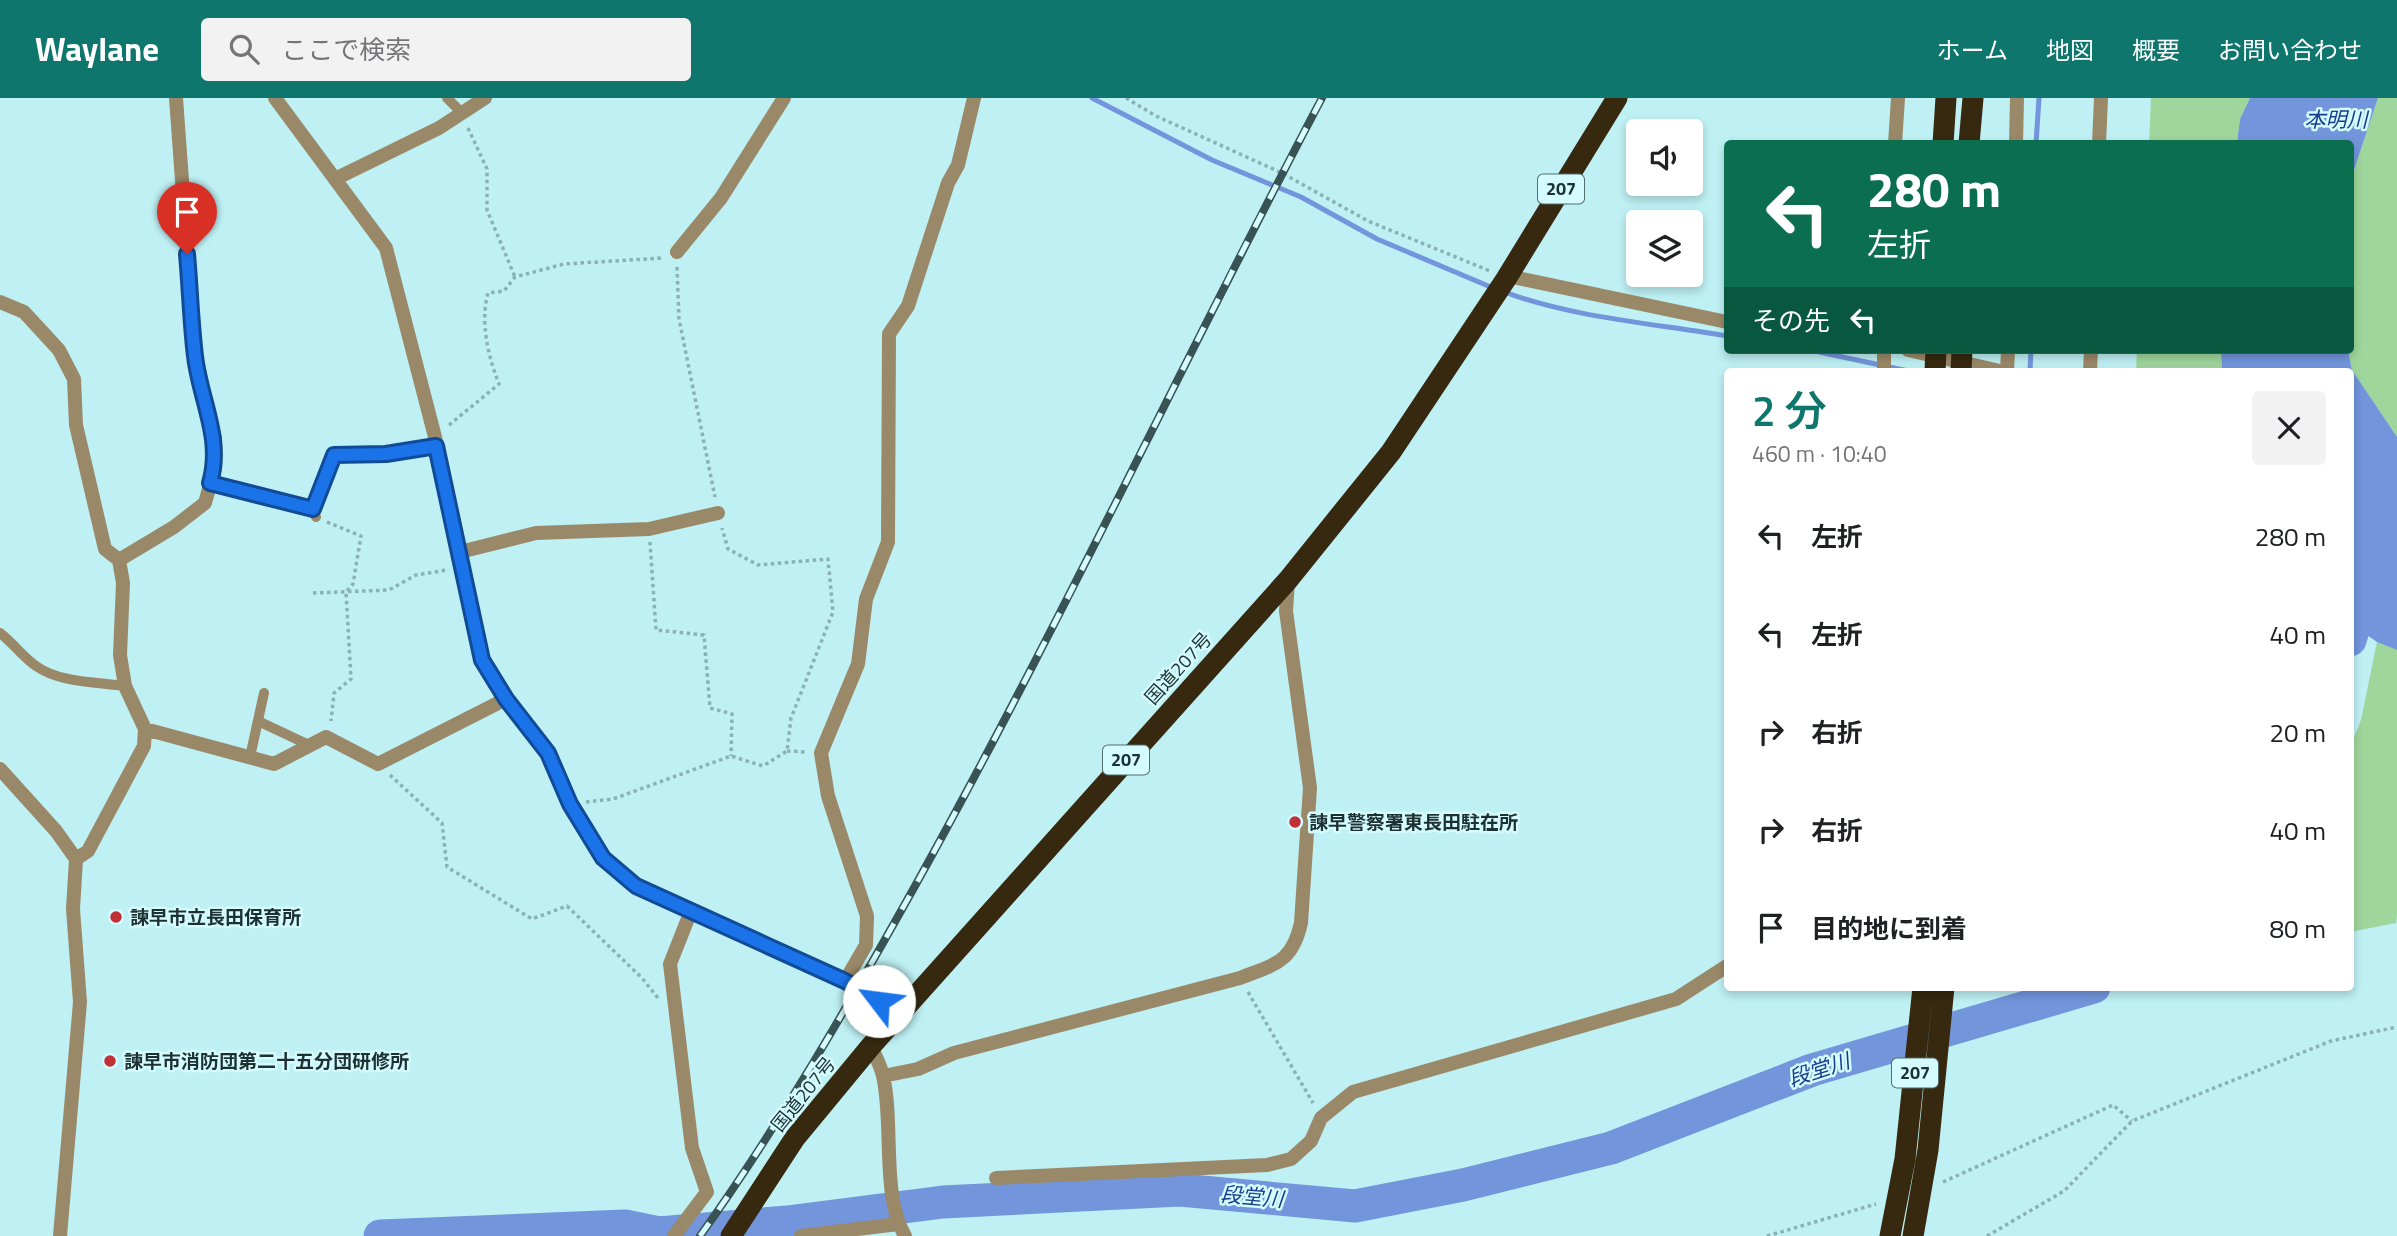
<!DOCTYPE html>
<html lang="ja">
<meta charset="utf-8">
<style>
:root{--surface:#fff;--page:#f2f2f2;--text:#202124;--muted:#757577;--accent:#0f766e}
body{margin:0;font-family:"Titillium Web","Noto Sans JP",sans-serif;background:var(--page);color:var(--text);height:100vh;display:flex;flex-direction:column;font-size:26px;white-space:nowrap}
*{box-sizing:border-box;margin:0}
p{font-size:23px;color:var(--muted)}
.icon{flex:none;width:38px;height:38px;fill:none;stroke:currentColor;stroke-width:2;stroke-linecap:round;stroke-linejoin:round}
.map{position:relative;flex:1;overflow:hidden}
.drawer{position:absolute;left:1724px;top:270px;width:630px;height:623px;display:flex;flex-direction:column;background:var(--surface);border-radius:7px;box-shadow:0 4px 10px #0003}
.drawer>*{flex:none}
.guide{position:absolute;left:1724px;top:42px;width:630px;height:214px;border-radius:7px;box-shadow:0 4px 10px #0003;background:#0b6e4f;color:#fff;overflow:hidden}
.controls{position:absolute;left:1626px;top:21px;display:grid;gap:14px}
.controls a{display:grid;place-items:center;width:77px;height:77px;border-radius:7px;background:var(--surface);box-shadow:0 4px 10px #0003;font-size:35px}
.pin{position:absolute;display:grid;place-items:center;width:60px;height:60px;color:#fff;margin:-72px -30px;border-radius:50% 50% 50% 0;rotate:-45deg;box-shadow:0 0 7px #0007}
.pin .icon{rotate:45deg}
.me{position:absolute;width:77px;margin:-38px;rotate:300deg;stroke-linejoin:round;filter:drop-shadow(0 0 5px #0008)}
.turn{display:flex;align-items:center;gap:24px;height:147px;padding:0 28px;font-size:32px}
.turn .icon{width:91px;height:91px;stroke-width:2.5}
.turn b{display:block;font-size:49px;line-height:60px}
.then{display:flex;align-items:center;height:66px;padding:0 28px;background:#0003;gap:14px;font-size:26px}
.round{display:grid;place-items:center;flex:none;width:74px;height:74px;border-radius:7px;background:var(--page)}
.headline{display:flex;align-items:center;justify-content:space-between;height:119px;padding:0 28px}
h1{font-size:42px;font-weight:600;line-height:52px;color:var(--accent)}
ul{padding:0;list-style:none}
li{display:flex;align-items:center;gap:21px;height:98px;padding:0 28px}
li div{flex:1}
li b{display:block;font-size:26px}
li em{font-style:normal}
header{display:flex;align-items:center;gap:42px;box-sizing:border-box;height:98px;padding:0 35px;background:var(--accent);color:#fff}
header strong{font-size:33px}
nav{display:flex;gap:38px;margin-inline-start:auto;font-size:24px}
.search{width:490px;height:63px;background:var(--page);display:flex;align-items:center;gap:18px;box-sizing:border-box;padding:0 24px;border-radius:7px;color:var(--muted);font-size:26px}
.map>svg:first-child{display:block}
.green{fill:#9fd69c}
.water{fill:#7295dc}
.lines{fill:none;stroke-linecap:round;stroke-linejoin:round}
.stream{stroke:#7295dc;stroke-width:5}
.river{stroke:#7295dc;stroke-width:33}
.path{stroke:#8ab2b6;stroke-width:3.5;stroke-dasharray:3.5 3.5;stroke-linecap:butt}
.lane{stroke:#9a8968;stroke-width:10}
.street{stroke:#9a8968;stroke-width:14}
.highway{stroke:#36290f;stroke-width:21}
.rail-casing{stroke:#395254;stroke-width:8}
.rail{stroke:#d4fbfe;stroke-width:5;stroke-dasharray:16;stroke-linecap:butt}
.highway-bridge{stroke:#36290f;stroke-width:21}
.route-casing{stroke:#114b97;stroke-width:18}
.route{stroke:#1a73e8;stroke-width:12}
.poi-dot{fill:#c03037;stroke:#d4fbfe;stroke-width:2.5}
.labels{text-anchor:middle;stroke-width:5;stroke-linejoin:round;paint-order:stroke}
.shield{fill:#d4fbfe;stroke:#546d6f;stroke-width:2}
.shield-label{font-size:18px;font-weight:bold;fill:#1d3032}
.street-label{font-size:19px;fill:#1d3032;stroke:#d4fbfe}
.poi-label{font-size:19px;font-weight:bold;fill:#1d3032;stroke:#d4fbfe;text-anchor:start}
.water-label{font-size:21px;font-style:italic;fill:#193d8f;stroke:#d4fbfe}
</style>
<header>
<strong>Waylane</strong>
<div class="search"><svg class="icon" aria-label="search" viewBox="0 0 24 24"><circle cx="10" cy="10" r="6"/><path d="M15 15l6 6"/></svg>ここで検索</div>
<nav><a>ホーム</a><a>地図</a><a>概要</a><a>お問い合わせ</a></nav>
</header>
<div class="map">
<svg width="2397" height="1138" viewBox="0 0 2397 1138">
<rect width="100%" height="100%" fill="#bef0f4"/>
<path class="green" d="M2151 0H2250L2240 21 2237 45 2149 46Z
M2378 0H2397V339L2352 272 2348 252H2350V84Z
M2137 252H2221L2222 273H2136Z
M2377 544 2397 552V817L2396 825 2350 834V650L2361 622Z"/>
<path class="water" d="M2250 0H2378L2350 84V46L2237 45 2240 21Z
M2221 252H2348L2352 272 2397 339V552L2377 544 2350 525V273H2222Z"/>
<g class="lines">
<path class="stream" d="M1092 0 1212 62 1301 99 1377 141 1493 190
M2036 46 2039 0
M1502 193C1568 219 1657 226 1727 238
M1810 252 1908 273
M2030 273 2031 252"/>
<path class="river" d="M2350 542 2368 484
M380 1138 625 1128 659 1135 787 1124 943 1104 1180 1092 1355 1108 1463 1087 1611 1050 1812 972 2094 889"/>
<path class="path" d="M1126 0 1156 18 1282 75 1368 123 1490 173
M468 30 487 71V112L515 179
M677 169 679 221 715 399
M449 327 499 286C488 258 480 224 488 195L504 193 515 179 564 166 663 160
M327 424 361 438 353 486 346 494 351 581 334 595 331 623
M650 444 656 532 704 537 710 610 732 616 731 658
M313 495 389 492 416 477 447 472
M787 653 806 654
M390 677 442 725 447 769 532 821 567 808 642 880 658 900
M586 704 613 701 731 658 763 668 787 653 791 620 833 514 828 461 758 467 728 451 722 430
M1248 894 1313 1005
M1943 1084 2113 1007 2132 1023
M1767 1138 1876 1106
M1987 1138 2064 1093 2132 1023 2331 943 2397 929"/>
<path class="lane" d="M447 0 462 15
M210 385 313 411 316 419
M313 411 334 357H386L437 348
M0 535C13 545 23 559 36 568 60 585 96 584 125 588
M258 623 309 647
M250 659 264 595"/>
<path class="street" d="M275 0 386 150 435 339 482 562 506 601 548 655 570 706 603 760 636 788 845 883 900 915
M1895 46 1898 0
M2016 46 2017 0
M2099 46 2101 0
M335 81 439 30 485 0
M677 154 721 100 784 0
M1508 178 1727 224
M0 204 24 214 59 252 74 281 76 327 105 451 119 462 123 485 120 557 125 588 145 631 144 648 88 753 76 761
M1884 252V273
M1908 252 2000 273
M2007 273 2008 252
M2090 273 2091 252
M460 454 536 435 649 431 718 415
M119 462 174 429 205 405 215 369V340L195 261 176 0
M145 631 274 666 326 639 378 666 506 601
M0 671 56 733 76 761 73 811 80 904 60 1138
M845 883 866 847 867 818 828 698 821 655 858 566 866 501 888 444 889 236 908 208 948 85 958 67 974 0
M871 948C875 958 881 968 883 978 894 1025 881 1097 905 1138
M883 978 918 971 954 955 1240 880C1275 866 1292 865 1301 825L1310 690 1286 513 1288 482
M996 1080 1267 1067 1291 1061 1311 1043 1321 1020 1353 994 1676 901 1727 868
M674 1138 707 1094 692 1050 670 866 691 813
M801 1138 898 1126"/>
<path class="highway" d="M1943 46 1946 0
M1969 46 1973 0
M731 1138 795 1040 871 948 1288 482 1391 354 1506 181 1617 0
M1890 1138 1905 1061 1923 889
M1913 1138 1928 1052 1944 889"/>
<g class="rail-casing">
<path id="rail" d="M700 1138C780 1026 848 908 915 788 1059 529 1184 261 1322 0"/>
</g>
<use href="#rail" class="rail"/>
<path class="highway-bridge" d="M1935 273 1936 252
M1961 273 1962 252"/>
</g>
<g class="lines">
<g class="route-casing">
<path id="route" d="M187 156C190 190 191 225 195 258 200 302 223 340 210 385L313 411 334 357 386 356 436 348 482 562 506 601 548 655 570 706 603 760 636 788 845 883 879 903"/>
</g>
<use href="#route" class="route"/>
</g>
<g class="poi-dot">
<circle cx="1295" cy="724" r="7"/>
<circle cx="116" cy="819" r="7"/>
<circle cx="110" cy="963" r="7"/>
</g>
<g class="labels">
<g class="shield">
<rect x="1538" y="76.5" width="46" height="29" rx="5"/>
<rect x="1103" y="647.5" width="46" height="29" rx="5"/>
<rect x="1892" y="960.5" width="46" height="29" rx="5"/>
</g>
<g class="shield-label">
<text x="1561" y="97">207</text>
<text x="1126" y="668">207</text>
<text x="1915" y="981">207</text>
</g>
<g class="street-label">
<text transform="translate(1178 570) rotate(-48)" y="7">国道207号</text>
<text transform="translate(803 996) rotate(-51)" y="7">国道207号</text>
</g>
<g class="poi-label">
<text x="1309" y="731">諫早警察署東長田駐在所</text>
<text x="130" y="826">諫早市立長田保育所</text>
<text x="124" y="970">諫早市消防団第二十五分団研修所</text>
</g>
<g class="water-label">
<text x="2336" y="29">本明川</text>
<text transform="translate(1819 972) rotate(-18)" y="7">段堂川</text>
<text transform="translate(1252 1099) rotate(5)" y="7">段堂川</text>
</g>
</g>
</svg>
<div class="controls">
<a><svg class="icon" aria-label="sound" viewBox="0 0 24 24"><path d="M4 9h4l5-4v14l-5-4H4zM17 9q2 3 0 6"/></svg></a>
<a><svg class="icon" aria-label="layers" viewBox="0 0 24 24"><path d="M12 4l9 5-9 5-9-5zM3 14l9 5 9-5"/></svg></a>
</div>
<div class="pin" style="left:187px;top:156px;background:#d93025"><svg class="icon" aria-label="arrive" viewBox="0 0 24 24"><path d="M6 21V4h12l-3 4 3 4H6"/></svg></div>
<svg class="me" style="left:879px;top:903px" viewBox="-20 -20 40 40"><circle r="19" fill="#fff"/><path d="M0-13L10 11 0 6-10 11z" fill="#1a73e8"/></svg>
<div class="guide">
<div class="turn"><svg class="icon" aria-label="left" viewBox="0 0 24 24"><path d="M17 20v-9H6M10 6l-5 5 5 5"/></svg><div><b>280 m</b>左折</div></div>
<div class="then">その先<svg class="icon" aria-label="left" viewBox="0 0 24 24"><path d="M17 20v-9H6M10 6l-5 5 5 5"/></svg></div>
</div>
<section class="drawer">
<div class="headline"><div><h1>2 分</h1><p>460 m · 10:40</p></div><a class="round"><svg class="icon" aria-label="close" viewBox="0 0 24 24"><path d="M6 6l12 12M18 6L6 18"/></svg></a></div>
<ul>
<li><svg class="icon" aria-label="left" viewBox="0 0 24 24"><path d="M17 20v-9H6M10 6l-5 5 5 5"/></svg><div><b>左折</b></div><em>280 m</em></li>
<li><svg class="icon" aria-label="left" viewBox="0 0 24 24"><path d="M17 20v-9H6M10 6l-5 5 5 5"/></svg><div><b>左折</b></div><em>40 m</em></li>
<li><svg class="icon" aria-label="right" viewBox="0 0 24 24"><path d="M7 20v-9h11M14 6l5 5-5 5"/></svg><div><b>右折</b></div><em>20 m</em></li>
<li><svg class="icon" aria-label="right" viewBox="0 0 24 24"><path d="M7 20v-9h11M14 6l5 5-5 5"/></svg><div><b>右折</b></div><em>40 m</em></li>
<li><svg class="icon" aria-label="arrive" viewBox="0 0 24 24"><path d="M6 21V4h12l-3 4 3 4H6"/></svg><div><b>目的地に到着</b></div><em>80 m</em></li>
</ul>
</section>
</div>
